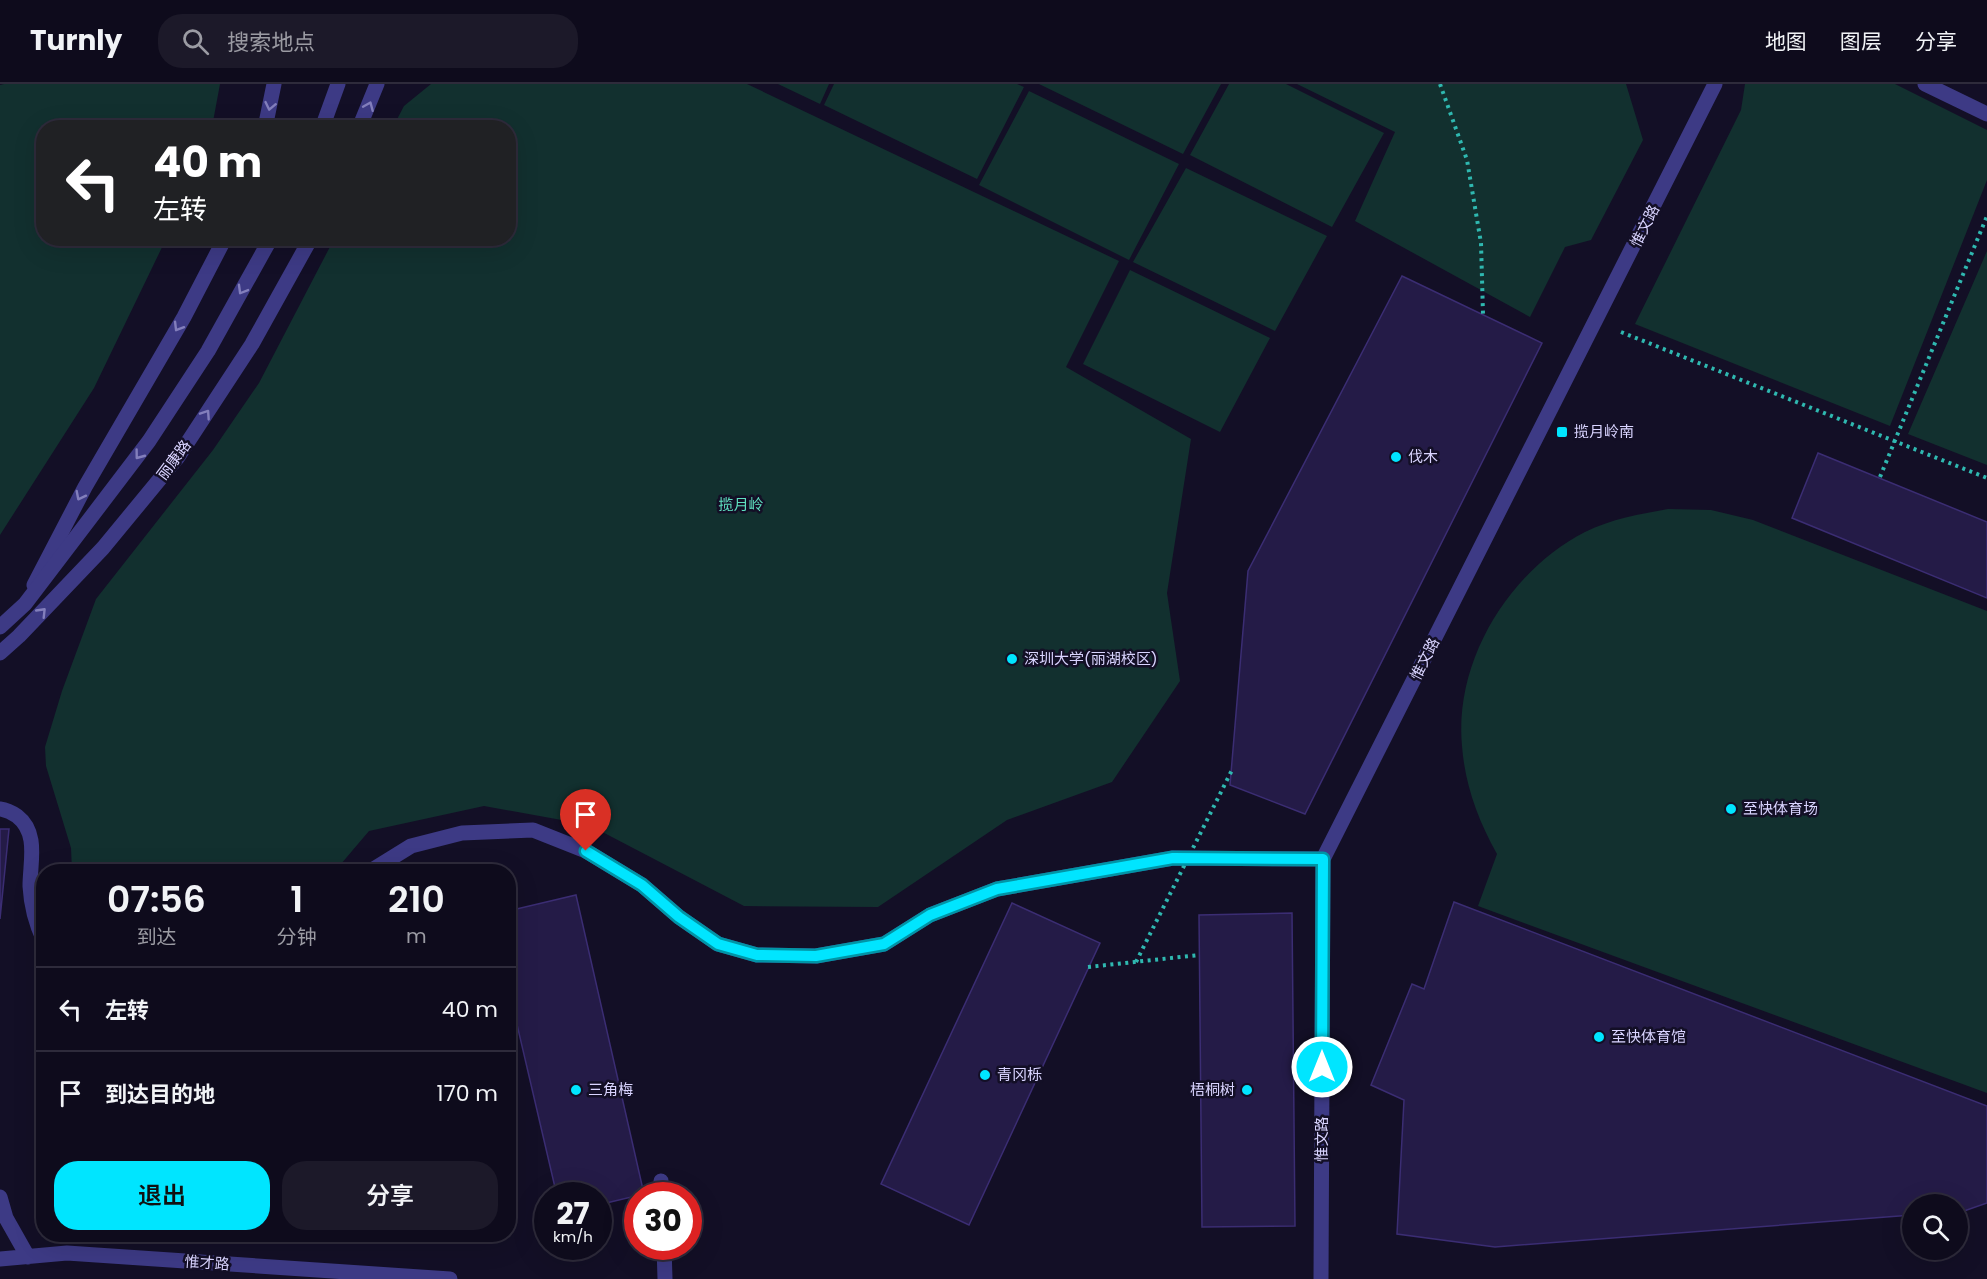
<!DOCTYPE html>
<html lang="zh">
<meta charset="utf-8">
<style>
:root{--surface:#0e0b1c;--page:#1c1929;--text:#f1f3f6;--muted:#9b9ba3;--line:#2e2b3b;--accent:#00e5ff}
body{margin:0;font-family:Poppins,"Noto Sans SC",sans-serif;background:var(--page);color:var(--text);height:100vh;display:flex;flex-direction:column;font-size:22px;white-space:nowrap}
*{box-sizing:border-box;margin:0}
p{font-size:20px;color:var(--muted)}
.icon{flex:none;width:33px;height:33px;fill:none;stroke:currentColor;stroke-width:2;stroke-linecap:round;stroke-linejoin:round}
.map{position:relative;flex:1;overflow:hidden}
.side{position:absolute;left:36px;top:780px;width:480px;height:378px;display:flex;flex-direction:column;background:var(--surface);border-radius:24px;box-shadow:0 6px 24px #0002,0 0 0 2px var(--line)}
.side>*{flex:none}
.banner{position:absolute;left:36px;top:36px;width:480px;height:126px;border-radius:24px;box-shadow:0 6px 24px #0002,0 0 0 2px var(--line);background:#202124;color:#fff;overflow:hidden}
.tools{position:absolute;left:1902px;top:1110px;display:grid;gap:12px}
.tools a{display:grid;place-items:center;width:66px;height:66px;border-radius:50%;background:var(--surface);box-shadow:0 6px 24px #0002,0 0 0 2px var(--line);font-size:30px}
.speed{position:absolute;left:534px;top:1098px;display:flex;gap:12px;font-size:30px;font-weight:700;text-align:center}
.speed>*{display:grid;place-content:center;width:78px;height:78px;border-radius:50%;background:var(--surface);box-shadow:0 6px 24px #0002,0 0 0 2px var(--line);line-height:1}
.speed small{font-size:15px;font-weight:400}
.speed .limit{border:9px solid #d22;background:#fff;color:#111}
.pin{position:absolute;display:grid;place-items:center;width:51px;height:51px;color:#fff;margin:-62px -26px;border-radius:50% 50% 50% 0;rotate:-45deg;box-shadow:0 0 6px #0007}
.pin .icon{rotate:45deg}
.me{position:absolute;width:66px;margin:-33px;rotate:0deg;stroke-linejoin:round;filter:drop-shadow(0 0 4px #0008)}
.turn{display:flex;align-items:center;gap:21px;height:126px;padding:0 18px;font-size:27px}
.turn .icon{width:78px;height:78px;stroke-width:2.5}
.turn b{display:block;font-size:42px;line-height:51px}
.eta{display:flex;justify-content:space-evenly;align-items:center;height:102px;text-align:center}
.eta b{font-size:36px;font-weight:600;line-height:42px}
.button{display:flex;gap:12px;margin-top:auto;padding:12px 18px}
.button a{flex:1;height:69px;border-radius:24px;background:var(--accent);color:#111;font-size:24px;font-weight:600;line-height:69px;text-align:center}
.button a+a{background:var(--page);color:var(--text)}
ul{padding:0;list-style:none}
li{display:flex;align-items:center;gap:18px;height:84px;padding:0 18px;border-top:2px solid var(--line)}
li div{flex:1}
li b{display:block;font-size:22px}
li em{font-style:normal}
header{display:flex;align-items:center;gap:36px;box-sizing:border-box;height:84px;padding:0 30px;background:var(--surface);border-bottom:2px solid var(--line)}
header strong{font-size:28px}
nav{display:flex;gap:33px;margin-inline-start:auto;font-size:21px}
.search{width:420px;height:54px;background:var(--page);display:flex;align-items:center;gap:15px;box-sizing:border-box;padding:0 21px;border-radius:24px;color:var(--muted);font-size:22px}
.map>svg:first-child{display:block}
.green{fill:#12302f}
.building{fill:#241b47;stroke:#3b2d73;stroke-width:1.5}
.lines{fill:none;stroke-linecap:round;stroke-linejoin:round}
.path{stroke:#2fb8b0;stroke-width:4;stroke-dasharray:3 4.5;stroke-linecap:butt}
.service{stroke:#3d3a85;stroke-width:15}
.minor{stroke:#3d3a85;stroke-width:15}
.tertiary{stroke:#3d3a85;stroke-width:15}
.path-bridge{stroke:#2fb8b0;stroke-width:4;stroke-dasharray:3 4.5;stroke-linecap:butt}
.oneway{stroke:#837fbc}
.route-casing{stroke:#0095a6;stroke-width:15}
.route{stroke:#00e5ff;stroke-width:10}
.poi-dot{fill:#00e5ff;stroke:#130f26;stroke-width:2}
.labels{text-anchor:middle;stroke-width:5;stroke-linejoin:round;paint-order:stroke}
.street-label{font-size:15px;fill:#d9d4ff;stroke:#130f26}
.poi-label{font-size:15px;fill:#d9d4ff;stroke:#130f26;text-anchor:start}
.park-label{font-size:15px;fill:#5fe0c0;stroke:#130f26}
</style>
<header>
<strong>Turnly</strong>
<div class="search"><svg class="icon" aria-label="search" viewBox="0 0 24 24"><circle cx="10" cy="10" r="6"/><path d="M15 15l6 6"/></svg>搜索地点</div>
<nav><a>地图</a><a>图层</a><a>分享</a></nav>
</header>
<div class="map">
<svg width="1987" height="1195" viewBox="0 0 1987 1195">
<rect width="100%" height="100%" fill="#130f26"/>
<path class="green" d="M4 0H220L212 43 44 44V154L166 155 94 304 0 451V1Z
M431 0H747L1119 177 1066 283 1191 355 1167 509 1180 597 1112 698 1007 736 878 823 744 822 589 741 484 722 369 747 335 787H72L71 764 46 682 45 663 62 607 96 515 213 366 259 299 334 155 508 154V44L393 43 404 22Z
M778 0H829L820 20Z
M834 0H1017L1024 3 977 95 824 21Z
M1039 0H1221L1183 70Z
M1229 0H1286L1384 49 1332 143 1190 71Z
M1297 0H1626L1643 56 1591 156 1565 163 1530 233 1355 137 1395 48Z
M1745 0H1895L1987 46V96L1890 342 1635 240 1741 26Z
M1029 7 1179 80 1129 176 979 101Z
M1186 84 1327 152 1275 247 1133 178Z
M1987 167V381L1908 350Z
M1130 186 1270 254 1220 348 1083 280Z
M1668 425 1711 426 1753 436 1987 527V1009L1478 822 1497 770C1478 736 1465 701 1462 662 1454 577 1509 487 1585 448 1611 435 1640 430 1668 425Z"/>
<path class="building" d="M1402 192 1542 259 1305 730 1230 701 1248 487Z
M1818 369 1987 438V514L1792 434Z
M0 745H9L0 835Z
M576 811 644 1110 598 1121V1112H557L508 902V827Z
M1454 818 1987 1022V1119L1964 1127 1958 1128V1120H1912V1131L1495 1163 1397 1150 1404 1016 1371 1001 1412 900 1424 905Z
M1012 819 1100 859 969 1141 881 1100Z
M1292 829 1295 1142 1202 1143 1199 831Z"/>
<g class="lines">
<path class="path" d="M1440 0 1467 76 1481 159 1483 230
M1621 248 1987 394
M1880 393 1987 132
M1088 883 1199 871"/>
<path class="service" d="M1925 0 1987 30"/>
<path class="minor" d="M265 44 274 0
M34 501 85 403 184 233 225 154
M0 725C7 726 11 728 17 732 39 749 30 778 30 802 31 821 36 840 44 857
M369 788 411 762 462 749 533 746 586 767 642 801 679 833 718 860 757 871 816 872 884 860 930 831 997 805 1173 774 1323 775
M661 1097 662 1112
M0 1113 6 1134 28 1173
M664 1162 665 1195
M0 1175 67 1169 450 1195
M1321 1195 1323 775 1715 0"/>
<path class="tertiary" d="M322 44 338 0
M359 44 377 0
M0 543 25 520 149 357 208 267 271 154
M0 569 19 552 103 464 178 373 252 260 311 154"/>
<path class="path-bridge" d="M1136 878 1232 686"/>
</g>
<defs><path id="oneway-chevron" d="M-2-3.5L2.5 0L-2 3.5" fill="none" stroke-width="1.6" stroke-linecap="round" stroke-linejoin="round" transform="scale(1.5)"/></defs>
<g class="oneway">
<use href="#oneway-chevron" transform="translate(270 22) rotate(102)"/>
<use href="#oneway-chevron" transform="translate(369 22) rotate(-67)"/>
<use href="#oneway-chevron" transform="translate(242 206) rotate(120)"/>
<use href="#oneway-chevron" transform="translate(178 243) rotate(121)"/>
<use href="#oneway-chevron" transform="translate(206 330) rotate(-56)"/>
<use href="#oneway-chevron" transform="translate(139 371) rotate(127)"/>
<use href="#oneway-chevron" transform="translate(80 412) rotate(117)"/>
<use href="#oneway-chevron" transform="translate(42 528) rotate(-46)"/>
</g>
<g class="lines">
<g class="route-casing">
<path id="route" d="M586 767 642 801 679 833 718 860 757 871 816 872 884 860 930 831 997 805 1173 774 1323 775 1322 983"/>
</g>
<use href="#route" class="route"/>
</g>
<g class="poi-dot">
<rect x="1556" y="342" width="12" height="12" rx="3"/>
<circle cx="1396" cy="373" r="6"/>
<circle cx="1012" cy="575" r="6"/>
<circle cx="1731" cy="725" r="6"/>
<circle cx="1599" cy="953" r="6"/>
<circle cx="985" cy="991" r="6"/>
<circle cx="576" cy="1006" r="6"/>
<circle cx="1247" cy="1006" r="6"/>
</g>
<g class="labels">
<g class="street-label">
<text transform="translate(1645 142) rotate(-63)" y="5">惟文路</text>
<text transform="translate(174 376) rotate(-53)" y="5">丽康路</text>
<text transform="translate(1425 575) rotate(-63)" y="5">惟文路</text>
<text transform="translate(1322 1055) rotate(-90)" y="5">惟文路</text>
<text transform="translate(207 1179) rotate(4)" y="5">惟才路</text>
</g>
<g class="poi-label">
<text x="1574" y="353">揽月岭南</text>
<text x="1408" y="378">伐木</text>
<text x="1024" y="580">深圳大学(丽湖校区)</text>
<text x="1743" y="730">至快体育场</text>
<text x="1611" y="958">至快体育馆</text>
<text x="997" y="996">青冈栎</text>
<text x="588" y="1011">三角梅</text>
<text x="1235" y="1011" text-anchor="end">梧桐树</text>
</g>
<g class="park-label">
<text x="741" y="426">揽月岭</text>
</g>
</g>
</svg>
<div class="tools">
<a><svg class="icon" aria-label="search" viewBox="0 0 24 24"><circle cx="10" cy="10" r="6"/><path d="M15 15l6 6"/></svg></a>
</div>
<div class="speed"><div>27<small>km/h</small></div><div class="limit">30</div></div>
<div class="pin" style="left:586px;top:767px;background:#d93025"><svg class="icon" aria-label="arrive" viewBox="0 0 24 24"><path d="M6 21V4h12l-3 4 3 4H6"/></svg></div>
<svg class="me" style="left:1322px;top:983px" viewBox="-20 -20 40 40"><circle r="17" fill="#00e5ff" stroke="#fff" stroke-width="3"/><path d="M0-11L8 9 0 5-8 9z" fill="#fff"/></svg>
<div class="banner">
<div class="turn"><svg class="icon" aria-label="left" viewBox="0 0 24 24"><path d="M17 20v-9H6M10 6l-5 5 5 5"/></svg><div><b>40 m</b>左转</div></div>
</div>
<section class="side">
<div class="eta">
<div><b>07:56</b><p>到达</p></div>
<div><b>1</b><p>分钟</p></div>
<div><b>210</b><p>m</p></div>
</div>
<ul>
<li><svg class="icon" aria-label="left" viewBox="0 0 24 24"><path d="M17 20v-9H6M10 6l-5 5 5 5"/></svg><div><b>左转</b></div><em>40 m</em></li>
<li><svg class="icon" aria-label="arrive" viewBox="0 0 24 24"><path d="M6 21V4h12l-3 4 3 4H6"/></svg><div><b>到达目的地</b></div><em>170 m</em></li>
</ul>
<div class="button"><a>退出</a><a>分享</a></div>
</section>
</div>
